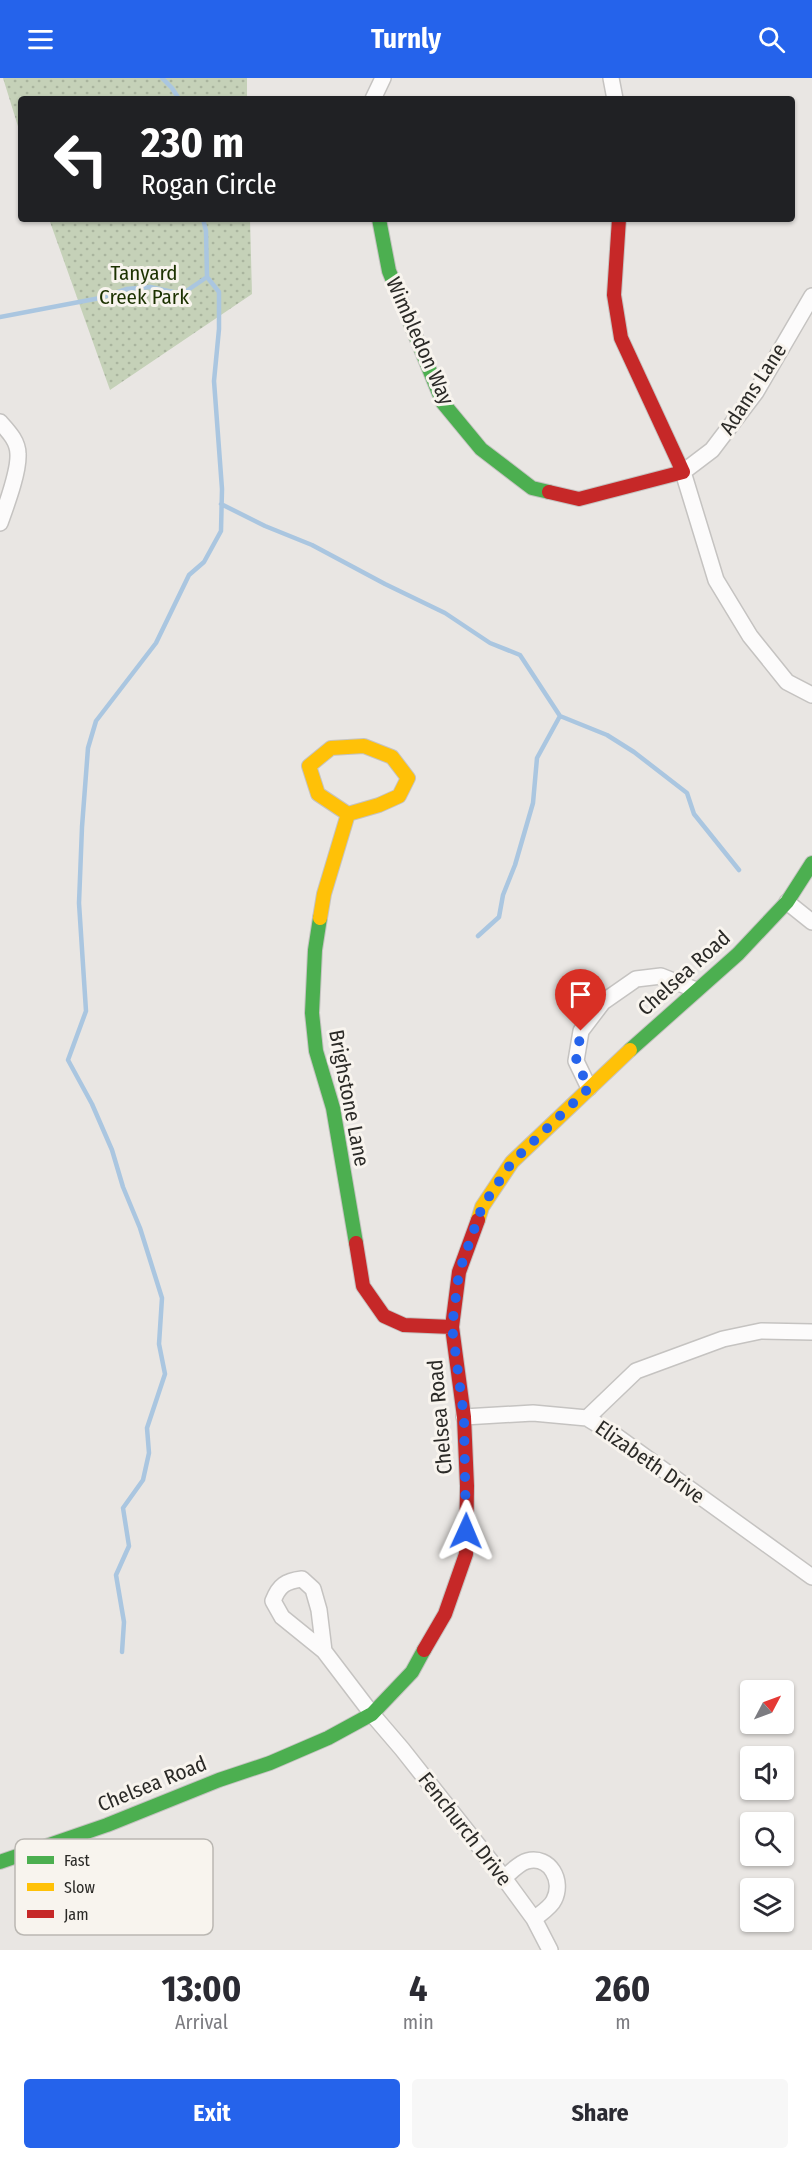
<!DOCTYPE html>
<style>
:root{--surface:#fff;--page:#f7f7f7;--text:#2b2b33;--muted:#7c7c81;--accent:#2563eb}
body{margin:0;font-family:"Fira Sans Condensed",sans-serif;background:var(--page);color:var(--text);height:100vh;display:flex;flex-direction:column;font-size:22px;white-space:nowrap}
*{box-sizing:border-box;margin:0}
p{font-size:20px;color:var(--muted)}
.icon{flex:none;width:33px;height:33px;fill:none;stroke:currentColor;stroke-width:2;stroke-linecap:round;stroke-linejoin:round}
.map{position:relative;height:1872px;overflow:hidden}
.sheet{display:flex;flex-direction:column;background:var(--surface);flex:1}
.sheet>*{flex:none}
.top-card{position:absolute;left:18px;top:18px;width:777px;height:126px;border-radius:6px;box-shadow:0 2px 4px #0004;background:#202124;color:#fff;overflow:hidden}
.needle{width:39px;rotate:49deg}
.buttons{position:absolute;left:740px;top:1602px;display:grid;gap:12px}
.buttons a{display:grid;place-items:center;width:54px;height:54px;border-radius:6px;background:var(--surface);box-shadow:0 2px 4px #0004;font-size:30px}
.pin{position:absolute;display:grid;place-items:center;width:51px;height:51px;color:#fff;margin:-62px -26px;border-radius:50% 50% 50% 0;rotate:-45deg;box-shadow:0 0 6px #0007}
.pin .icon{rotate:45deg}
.me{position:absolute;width:66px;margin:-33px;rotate:1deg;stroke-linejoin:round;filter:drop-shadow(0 0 4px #0008)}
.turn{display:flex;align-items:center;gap:21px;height:126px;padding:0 24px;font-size:27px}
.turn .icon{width:78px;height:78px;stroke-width:2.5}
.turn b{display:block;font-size:42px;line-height:51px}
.eta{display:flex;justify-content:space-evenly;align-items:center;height:102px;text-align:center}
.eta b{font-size:36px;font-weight:700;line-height:42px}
.primary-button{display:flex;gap:12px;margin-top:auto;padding:12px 24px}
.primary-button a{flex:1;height:69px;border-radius:6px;background:var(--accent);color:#fff;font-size:24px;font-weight:700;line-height:69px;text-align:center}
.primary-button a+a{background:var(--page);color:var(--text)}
header{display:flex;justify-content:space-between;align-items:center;height:78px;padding:0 24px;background:var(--accent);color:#fff;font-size:27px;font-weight:700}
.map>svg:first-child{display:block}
.park{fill:url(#park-dots)}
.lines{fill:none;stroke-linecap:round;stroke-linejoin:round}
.stream{stroke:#aac6e0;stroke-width:4.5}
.street-casing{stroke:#c5c3c1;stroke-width:18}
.fast-casing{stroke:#c5c3c1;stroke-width:16}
.slow-casing{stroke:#c5c3c1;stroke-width:16}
.jam-casing{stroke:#c5c3c1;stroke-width:16}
.street{stroke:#fcfbfb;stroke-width:15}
.fast{stroke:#4caf50;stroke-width:14}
.slow{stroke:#ffc107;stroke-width:14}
.jam{stroke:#c62828;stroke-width:14}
.route{stroke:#2563eb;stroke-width:10;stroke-dasharray:0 18}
.labels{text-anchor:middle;stroke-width:6;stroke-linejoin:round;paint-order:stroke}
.park-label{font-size:21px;fill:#1c3200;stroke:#f8f4ee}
.street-label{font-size:21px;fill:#2b2a27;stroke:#f8f4ee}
.key{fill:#f8f4ee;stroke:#bab7b2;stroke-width:1.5}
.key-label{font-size:16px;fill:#2b2a27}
</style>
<header><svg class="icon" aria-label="menu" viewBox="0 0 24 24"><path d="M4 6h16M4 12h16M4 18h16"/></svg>Turnly<svg class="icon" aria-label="search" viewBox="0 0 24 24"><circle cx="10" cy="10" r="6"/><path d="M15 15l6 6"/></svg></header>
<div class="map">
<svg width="812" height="1872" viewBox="0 0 812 1872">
<defs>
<pattern id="park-dots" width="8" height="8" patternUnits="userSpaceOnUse" patternTransform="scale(1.5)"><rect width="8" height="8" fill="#c5d1b8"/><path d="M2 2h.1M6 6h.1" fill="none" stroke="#a9b49e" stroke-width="1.8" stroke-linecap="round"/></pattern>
</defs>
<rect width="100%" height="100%" fill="#e9e6e3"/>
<path class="park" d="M3 0H247V21H21V58Z
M49 141H250L252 216 110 312Z"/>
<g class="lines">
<path class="stream" d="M162 0 172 10 179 21
M0 239 100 220 127 211 150 209 182 216 207 199 206 153 203 141
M221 426 265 448 312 467 385 506 445 535 490 565 520 577 560 638 607 657 634 674 687 715 694 736 739 792
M478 858 499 839 503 817 515 787 533 725 537 680 560 638
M122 1574 124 1544 116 1497 129 1468 123 1430 143 1402 149 1375 147 1350 165 1296 159 1266 162 1220 140 1150 123 1109 112 1072 92 1026 68 982 86 933 79 825 82 749 88 670 96 643 156 565 189 497 204 484 221 453 222 411 214 303 219 251V214L207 199"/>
<g class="street-casing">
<path id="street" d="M611 0 615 21
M373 21 383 0
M812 218 756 314 712 372 683 394 716 502 750 558 787 604 812 617
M0 344C8 353 18 363 18 376 19 394 6 428 0 445
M787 824 812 844
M589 1010 576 983 581 953 603 924 636 901 661 898 696 912
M464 1339 533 1335 587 1340 615 1357 812 1499
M587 1340 636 1293 723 1261 761 1253 812 1254
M324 1573 282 1539 273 1523C279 1507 286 1503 302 1501L313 1511 319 1532 324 1573 372 1636 402 1671 504 1800 534 1841 550 1872
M504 1800C511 1794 519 1785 527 1783 550 1777 564 1803 554 1822 551 1829 540 1836 534 1841"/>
</g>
<g class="fast-casing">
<path id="fast" d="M379 141 389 193 443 325 481 371 532 410 549 414
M320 840 315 872 312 935 316 973 333 1030 356 1165
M630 972 738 876 787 824 812 785
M0 1784 107 1747 219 1702 270 1685 328 1660 372 1636 412 1594 424 1572"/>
</g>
<g class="slow-casing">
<path id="slow" d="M320 840 324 816 348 736 379 727 399 718 408 700 392 679 364 668 331 670 309 688 318 716 348 736
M478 1142 482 1129 512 1084 630 972"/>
</g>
<g class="jam-casing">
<path id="jam" d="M549 414 579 421 683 394 621 260 614 217 619 141
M356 1165 363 1208 384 1238 404 1247 452 1249
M424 1572 445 1536 466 1476 467 1408 464 1339 452 1249 459 1194 478 1142"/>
</g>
<use href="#street" class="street"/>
<use href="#fast" class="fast"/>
<use href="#slow" class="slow"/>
<use href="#jam" class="jam"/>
</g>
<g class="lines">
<path class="route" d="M466 1453 464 1339 452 1249 459 1194 482 1129 512 1084 589 1010 576 983 581 953"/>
</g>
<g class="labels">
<g class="park-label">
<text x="144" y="202">Tanyard<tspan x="144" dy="24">Creek Park</tspan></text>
</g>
<g class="street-label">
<text transform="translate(420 263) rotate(66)" y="7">Wimbledon Way</text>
<text transform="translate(753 311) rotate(-57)" y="7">Adams Lane</text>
<text transform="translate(684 895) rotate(-42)" y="7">Chelsea Road</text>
<text transform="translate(349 1020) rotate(79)" y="7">Brighstone Lane</text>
<text transform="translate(440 1339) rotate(-95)" y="7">Chelsea Road</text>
<text transform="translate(650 1384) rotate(35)" y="7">Elizabeth Drive</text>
<text transform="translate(152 1706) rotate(-22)" y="7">Chelsea Road</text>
<text transform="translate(465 1751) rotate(52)" y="7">Fenchurch Drive</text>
</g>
</g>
<rect x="15" y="1761" width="198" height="96" rx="9" class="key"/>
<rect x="27" y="1778" width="27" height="8" fill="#4caf50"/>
<rect x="27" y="1805" width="27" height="8" fill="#ffc107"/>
<rect x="27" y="1832" width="27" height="8" fill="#c62828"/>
<g class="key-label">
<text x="64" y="1788">Fast</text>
<text x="64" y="1815">Slow</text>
<text x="64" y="1842">Jam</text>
</g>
</svg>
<div class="buttons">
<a><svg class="needle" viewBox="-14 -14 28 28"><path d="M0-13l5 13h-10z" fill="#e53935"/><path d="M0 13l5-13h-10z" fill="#7c7c81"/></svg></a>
<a><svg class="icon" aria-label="sound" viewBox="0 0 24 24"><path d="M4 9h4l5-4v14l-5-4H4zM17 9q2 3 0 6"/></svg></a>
<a><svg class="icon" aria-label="search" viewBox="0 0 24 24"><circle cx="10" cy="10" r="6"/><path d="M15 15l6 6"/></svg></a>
<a><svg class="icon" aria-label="layers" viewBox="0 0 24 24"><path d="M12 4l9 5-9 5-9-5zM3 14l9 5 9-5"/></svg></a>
</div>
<div class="pin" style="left:581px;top:953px;background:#d93025"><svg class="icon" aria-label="arrive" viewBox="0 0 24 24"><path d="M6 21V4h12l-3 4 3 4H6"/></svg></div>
<svg class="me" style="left:466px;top:1453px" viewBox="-20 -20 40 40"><path d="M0-17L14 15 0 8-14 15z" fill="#2563eb" stroke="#fff" stroke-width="4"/></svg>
<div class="top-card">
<div class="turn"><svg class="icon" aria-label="left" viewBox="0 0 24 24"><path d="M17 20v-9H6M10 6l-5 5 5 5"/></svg><div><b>230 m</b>Rogan Circle</div></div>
</div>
</div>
<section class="sheet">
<div class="eta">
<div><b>13:00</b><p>Arrival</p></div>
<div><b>4</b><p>min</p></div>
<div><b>260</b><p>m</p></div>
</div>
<div class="primary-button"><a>Exit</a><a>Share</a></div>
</section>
